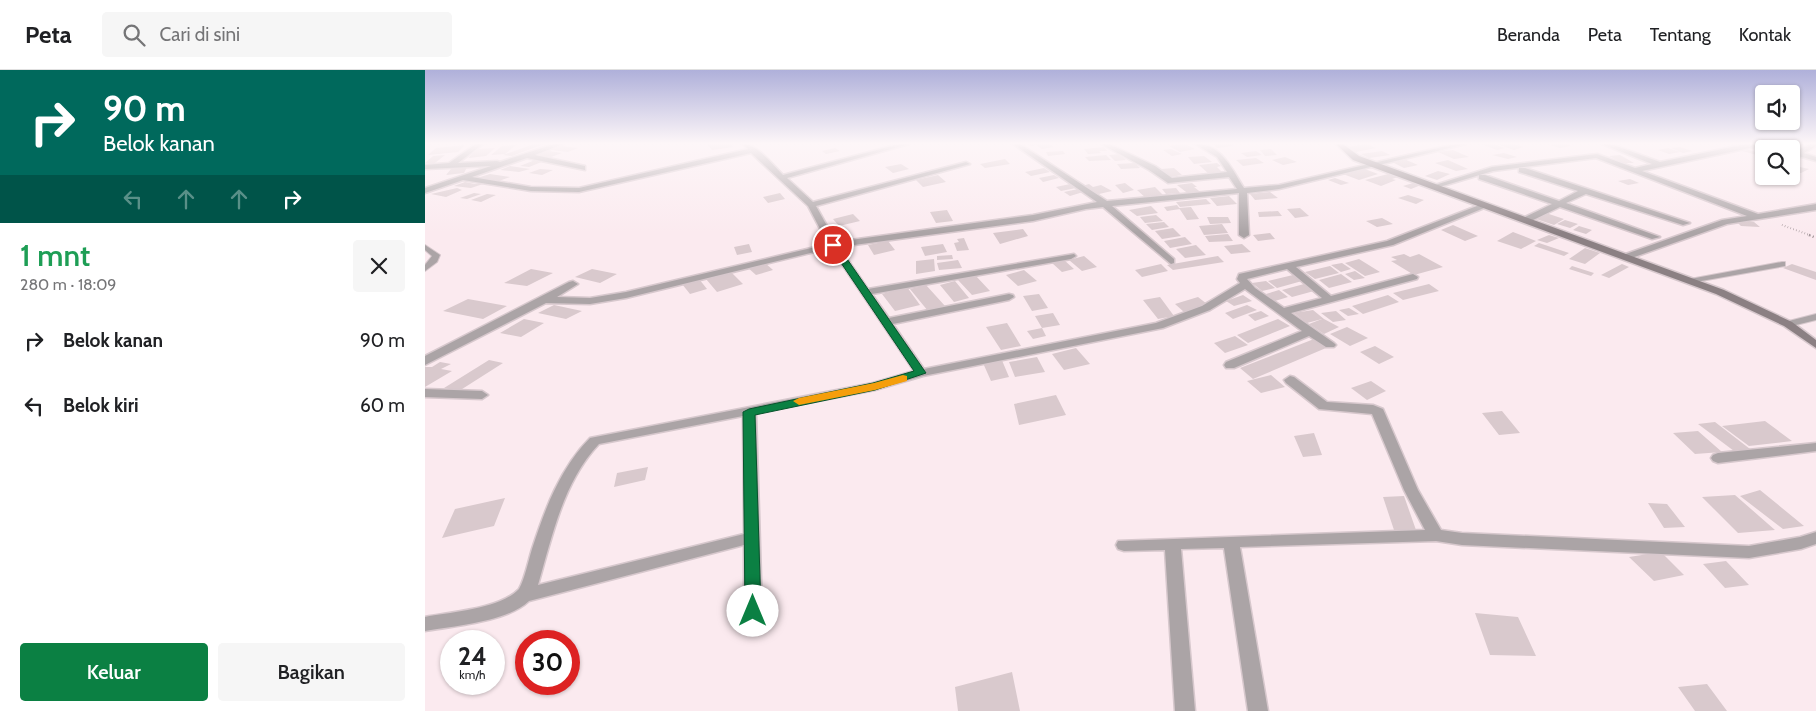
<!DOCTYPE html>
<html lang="id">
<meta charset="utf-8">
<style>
:root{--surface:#fff;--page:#f6f6f6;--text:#202124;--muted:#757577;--line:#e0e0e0;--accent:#0b8043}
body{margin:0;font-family:Cabin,sans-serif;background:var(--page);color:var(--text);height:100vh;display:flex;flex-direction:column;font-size:19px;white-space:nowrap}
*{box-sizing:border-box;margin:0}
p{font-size:16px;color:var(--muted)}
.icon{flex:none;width:28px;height:28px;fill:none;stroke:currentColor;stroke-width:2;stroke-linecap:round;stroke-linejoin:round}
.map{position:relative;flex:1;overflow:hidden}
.panel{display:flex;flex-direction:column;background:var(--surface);width:425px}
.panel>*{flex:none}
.top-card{background:#00695c;color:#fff;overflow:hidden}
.fabs{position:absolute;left:1330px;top:15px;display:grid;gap:10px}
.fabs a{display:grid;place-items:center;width:45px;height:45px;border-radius:5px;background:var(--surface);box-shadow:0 1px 4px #0004;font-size:25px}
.speed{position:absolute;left:15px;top:560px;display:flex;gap:10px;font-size:25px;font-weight:700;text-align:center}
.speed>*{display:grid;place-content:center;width:65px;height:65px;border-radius:50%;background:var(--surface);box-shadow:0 1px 4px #0004;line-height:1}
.speed small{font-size:12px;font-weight:400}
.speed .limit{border:8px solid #d22;background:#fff;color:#111}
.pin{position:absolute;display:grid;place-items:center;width:42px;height:42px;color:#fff;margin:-21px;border:2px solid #fff;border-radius:50%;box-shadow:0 1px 5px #0007}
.me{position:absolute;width:55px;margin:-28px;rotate:0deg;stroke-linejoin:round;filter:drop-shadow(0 0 4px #0008)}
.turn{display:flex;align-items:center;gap:18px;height:105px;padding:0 20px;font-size:22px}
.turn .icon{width:65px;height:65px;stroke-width:2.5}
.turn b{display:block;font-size:35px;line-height:42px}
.lanes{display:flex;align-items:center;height:48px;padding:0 20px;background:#0003;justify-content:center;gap:25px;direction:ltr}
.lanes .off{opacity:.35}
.round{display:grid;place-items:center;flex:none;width:52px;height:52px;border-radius:5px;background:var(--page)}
.summary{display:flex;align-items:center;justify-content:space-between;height:85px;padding:0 20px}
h1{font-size:30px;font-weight:600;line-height:38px;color:#1e9e55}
.button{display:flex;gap:10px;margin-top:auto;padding:10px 20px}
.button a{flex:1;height:58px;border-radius:5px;background:var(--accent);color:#fff;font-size:20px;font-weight:600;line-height:58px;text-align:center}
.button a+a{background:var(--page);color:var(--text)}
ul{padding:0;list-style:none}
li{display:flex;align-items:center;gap:15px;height:65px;padding:0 20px}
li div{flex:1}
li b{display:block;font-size:19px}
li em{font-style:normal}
header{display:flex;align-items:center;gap:30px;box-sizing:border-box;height:70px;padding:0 25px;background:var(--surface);border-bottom:1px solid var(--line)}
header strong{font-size:24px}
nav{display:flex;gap:28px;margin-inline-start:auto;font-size:18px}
.search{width:350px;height:45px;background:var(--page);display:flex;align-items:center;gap:12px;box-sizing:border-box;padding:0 18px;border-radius:5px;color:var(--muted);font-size:19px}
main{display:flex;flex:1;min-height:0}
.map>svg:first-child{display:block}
.building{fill:#d9c9cd}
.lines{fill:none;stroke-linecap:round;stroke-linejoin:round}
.lane-casing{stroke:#d7c8cd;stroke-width:2}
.street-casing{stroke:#d7c8cd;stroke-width:3}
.secondary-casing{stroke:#d7c8cd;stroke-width:3}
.path-far1{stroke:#92878a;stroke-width:2;stroke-dasharray:0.5 2.5;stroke-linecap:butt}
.path{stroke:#92878a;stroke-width:2.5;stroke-dasharray:1 3;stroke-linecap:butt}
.lane{fill:#aba4a6;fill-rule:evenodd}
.street{fill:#aba4a6;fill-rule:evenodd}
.secondary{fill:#8b8083;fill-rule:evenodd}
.route{fill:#0b8043;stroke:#07532c}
.slow{fill:#f59e0b}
</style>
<header>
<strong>Peta</strong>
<div class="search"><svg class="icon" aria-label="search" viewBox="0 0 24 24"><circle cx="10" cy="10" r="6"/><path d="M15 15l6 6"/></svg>Cari di sini</div>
<nav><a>Beranda</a><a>Peta</a><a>Tentang</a><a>Kontak</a></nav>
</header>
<main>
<section class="panel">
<div class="top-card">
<div class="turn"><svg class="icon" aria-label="right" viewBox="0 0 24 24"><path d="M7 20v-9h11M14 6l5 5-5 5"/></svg><div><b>90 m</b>Belok kanan</div></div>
<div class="lanes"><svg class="icon off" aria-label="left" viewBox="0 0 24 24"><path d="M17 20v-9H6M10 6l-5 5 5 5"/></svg><svg class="icon off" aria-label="ahead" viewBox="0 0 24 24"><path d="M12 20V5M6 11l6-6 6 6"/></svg><svg class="icon off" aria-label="ahead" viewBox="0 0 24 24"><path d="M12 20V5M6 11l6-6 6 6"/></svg><svg class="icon" aria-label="right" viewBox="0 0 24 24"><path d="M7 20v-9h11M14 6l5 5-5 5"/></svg></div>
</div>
<div class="summary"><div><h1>1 mnt</h1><p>280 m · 18:09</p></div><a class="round"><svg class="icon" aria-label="close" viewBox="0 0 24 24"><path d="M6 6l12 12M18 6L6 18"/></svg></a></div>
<ul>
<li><svg class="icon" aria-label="right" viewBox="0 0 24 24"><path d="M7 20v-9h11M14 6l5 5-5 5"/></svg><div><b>Belok kanan</b></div><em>90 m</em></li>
<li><svg class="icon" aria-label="left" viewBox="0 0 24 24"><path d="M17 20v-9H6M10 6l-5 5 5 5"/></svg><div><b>Belok kiri</b></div><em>60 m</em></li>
</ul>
<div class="button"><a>Keluar</a><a>Bagikan</a></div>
</section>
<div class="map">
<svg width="1391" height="641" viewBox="0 0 1391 641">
<rect width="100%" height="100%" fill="#fbeaef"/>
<path class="building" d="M109 74H119L87 86 78 85Z
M282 74H306L308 77 287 80Z
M602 74H624L629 77 617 79 611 75 606 76Z
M760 74 770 79 755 82 744 76Z
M788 74H805L808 76 792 78Z
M942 74 951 78 931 82 922 77Z
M1056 74H1068L1080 78 1072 80Z
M1072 74H1088L1098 77 1089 80Z
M1131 74H1140L1146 76 1135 78 1125 75Z
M40 75 33 82 3 85 11 78Z
M91 75 80 84 66 85 77 76Z
M137 76 153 78 143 82 127 80Z
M679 77 682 81H674L676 83 663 84 659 79Z
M1255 77 1267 81 1258 83 1246 78Z
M70 78 61 86 43 88 53 79Z
M410 78 415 81 401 84 397 81Z
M1243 78 1255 82 1244 84 1233 80Z
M746 79 757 84 747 86 738 80Z
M846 79 852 85 840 86 835 80Z
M1028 80 1044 87 1029 89 1013 82Z
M1324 80 1339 84V87L1317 81Z
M124 81 137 83 126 87 113 85Z
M638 81 640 84 623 86 621 82Z
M831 81 837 85 822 87 816 83Z
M957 81 965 85 944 88 936 84Z
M1079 83 1092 87 1083 89 1067 85Z
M695 84 701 90 690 91 684 85Z
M20 85 10 93H0L8 86Z
M681 85 686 90 664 91 660 87Z
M1195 85 1209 93H1198L1184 86Z
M779 86 787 92 769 94 763 87Z
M860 87 872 92 858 95 847 90Z
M831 88 839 93 818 96 811 90Z
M580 89 585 94 560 98 555 94Z
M979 89 993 95 979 98 965 91Z
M110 90 119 91 104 97 95 96Z
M1023 90 1043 99 1031 101 1010 93Z
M710 93 715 98 696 99 692 94Z
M792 93 796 96 792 97 799 104 785 105 774 95Z
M476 94 484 99 468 103 460 97Z
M1366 95 1384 99 1376 103 1366 101Z
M85 96 105 99 94 102 75 100Z
M42 97 39 103 21 105 26 99Z
M619 98 625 102 606 106 600 102Z
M749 98 757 105 745 107 736 99Z
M937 98 953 104 934 110 918 104Z
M115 99 128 100 117 105 104 103Z
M1013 101 1025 104 1012 110 1000 106Z
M65 104 85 107 71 112 52 108Z
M963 104 973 107 967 109 971 110 956 116 940 110Z
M513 105 521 112 498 117 491 110Z
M629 105 634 108 618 112 614 108Z
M910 108 924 113 916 115 903 110Z
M1205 109 1214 113 1203 115 1193 111Z
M40 112 50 114 61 113 46 118 29 116Z
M700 113 709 120 698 123 690 115Z
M767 113 772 117H769L778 124 765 125 752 115Z
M988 113 996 115 986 119 978 116Z
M645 114 651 118 636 121 631 117Z
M664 114 668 117 676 115 687 121 674 124 657 116Z
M730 117 741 128 722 129 712 120Z
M32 118 37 120 21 127 6 124Z
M751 118 755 123 741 124 737 119Z
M653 119 658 122 645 126 639 122Z
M845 122 853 128 830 130 825 124Z
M49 123 56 124 42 129 35 128Z
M355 123 360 129 343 133 338 127Z
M62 124 71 125 56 132 46 130Z
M983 125 999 130 991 134 973 128Z
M804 126 812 134 792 136 785 128Z
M781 129 786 134 755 137 751 132Z
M752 135 755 139 742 141 739 137Z
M726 136 733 143 712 146 704 140Z
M766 137 774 149 762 150 754 138Z
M875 138 884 146 870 148 862 139Z
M522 140 528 151 511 153 505 142Z
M853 141 857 146 834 147 833 142Z
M1121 143 1139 149 1129 155 1111 149Z
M428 144 435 151 414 156 408 149Z
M731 145 738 151 720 153 715 147Z
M782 147H803L806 153 785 154Z
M957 148 968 154 952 157 941 151Z
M1140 150 1153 154 1145 158 1132 154Z
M1311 151 1329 152 1335 157 1316 156Z
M739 152 744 157 727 160 721 154Z
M797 154 803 163 779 165 774 156Z
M1028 155 1053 166 1040 171 1016 160Z
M1154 156 1167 160 1161 164 1148 160Z
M748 158 756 166 737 169 730 161Z
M598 159 603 166 575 174 568 163Z
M1088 162 1111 171 1096 179 1072 171Z
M845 163 850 169 833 171 828 165Z
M803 164 808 171 784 172 780 166Z
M1124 165 1134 168 1122 173 1112 170Z
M760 167 767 174 745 178 739 171Z
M539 168 544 180 532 181 529 173 534 172 532 169Z
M463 171 470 180 449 185 443 175Z
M1114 173 1144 183 1139 186 1109 176Z
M324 174 327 182 312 185 309 177Z
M518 174 522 182 500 186 496 177Z
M817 174 826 182 806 184 799 176Z
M771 175 781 185 760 188 751 179Z
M1160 178 1175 183 1160 194 1144 189Z
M979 184 985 187 994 184 1018 197 989 205 966 191 972 190 966 187Z
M527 185 528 189 512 190V186Z
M659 186 672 197 657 201 644 190Z
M793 186 799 192 748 200 742 195Z
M509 189 510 201 491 204V191Z
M934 189 955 202 940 206 920 193Z
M533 190 537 198 514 200 512 193Z
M639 190 649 199 637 202 627 193Z
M339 192 348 200 331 205 322 197Z
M917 193 926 199 916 202 906 195Z
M736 194 743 201 717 207 710 200Z
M1197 194 1204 197 1184 208 1176 205Z
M1367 194 1391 202V210L1358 198Z
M905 196 914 203 890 209 880 202Z
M1147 196 1169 203 1166 206 1144 199Z
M106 199 128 203 102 216 79 213Z
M167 199 192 204 175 213 150 207Z
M599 200 612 211 593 216 581 205Z
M930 201 940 208 929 210 920 204Z
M306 202 318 214 292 222 281 209Z
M916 204 927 212 904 218 894 210Z
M868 205 877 211 852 218 843 211Z
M551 206 565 221 547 225 533 210Z
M274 209 282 219 265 224 257 214Z
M530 211 544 228 529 232 515 215Z
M841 211 850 218 837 221 827 213Z
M879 214 889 221 867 227 857 220Z
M1004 214 1014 221 978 230 968 223Z
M501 215 520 236 503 241 485 219Z
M482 217 495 235 470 241 457 224Z
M854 220 863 227 850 231 841 224Z
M614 224 623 238 607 241 598 226Z
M818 225 827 231 809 236 801 231Z
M963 225 974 232 938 244 927 236Z
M735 227 749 246 733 249 718 230Z
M773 227 782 234 759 242 750 234Z
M43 229 82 236 58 249 18 241Z
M129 235 157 241 141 249 113 243Z
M822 235 832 240 808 249 800 243Z
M924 238 934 244 923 246 914 240Z
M888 240 899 249 914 257 899 264 884 254 897 249 882 253 869 243Z
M836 241 844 246 830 251 823 245Z
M911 241 921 250 908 252 896 243Z
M628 243 635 255 617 258 610 246Z
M99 249 119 253 96 267 75 263Z
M853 249 865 256 823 273 812 265Z
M582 253 596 276 576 280 561 257Z
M922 257 943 268 925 276 905 264Z
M617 258 621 266 608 269 602 261Z
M810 266 823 275 800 283 789 273Z
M889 269 901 278 828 309 815 298Z
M950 276 969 287 954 294 935 282Z
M651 278 665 294 639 300 627 284Z
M612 287 620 302 590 307 584 292Z
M576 288 584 307 566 311 558 293Z
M64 290 78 293 34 321 19 318Z
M15 292 26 294 16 299 27 301 0 317V297H7Z
M846 305 860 317 836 323 822 311Z
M946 311 961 321 942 330 926 318Z
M631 325 641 345 594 355 589 334Z
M1077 341 1095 363 1074 365 1057 343Z
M1340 351 1367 371 1324 376 1297 356Z
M1290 352 1325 379 1309 381 1273 354Z
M1273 361 1297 382 1270 384 1248 363Z
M889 363 897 385 878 387 869 366Z
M223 397 220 410 189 417 192 403Z
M1335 420 1379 456 1358 459 1315 426Z
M1310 425 1350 460 1313 463 1277 427Z
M979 426 991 460H969L958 427Z
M80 428 69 456 17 468 30 439Z
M1223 433 1242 434 1260 457 1239 458Z
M1236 482 1259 505 1229 511 1204 487Z
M1301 491 1324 515 1300 518 1278 494Z
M1050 543 1093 547 1111 586 1065 585Z
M587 602 595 641H533L530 617Z
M1282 614 1302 641H1270L1253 617Z"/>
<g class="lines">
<g class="lane-casing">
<path id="lane" d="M0 175 15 185 12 192 0 201V195L7 186 0 180Z
M1357 192H1360V196L1265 213 1261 211 1265 209Z
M1391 244V250L1363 257 1359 254 1360 252Z"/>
</g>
<g class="street-casing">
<path id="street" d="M51 74H58L33 93 72 91 75 92 129 74H138L110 85 160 96V100L102 88 47 107 106 117 154 118 323 79 318 74C332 74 347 94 358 105L474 74H484L362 108 388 132 541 92 545 94 391 136 411 172 608 145 672 132 588 74H595L682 131 812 119 804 107 743 113 724 100 676 74H684L730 96 747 108 802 102 792 87 770 74C796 72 808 101 819 118L854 115 1030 74H1041L854 119 822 123 824 165 819 168 814 165V123L687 136 749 189V193L746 194 678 137 661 139 608 151 414 177 443 219 649 184 651 186 646 189 447 224 464 248 584 224 588 225 589 227 584 230 468 254 499 299 731 253 777 236 815 213 812 209 814 204 962 171 1057 134 1064 136 968 175 871 197 906 226 988 204 993 207 992 209 866 243 909 273 911 275 909 277H901L884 266 809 298H801L799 295 801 292 877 261 820 219 785 240 738 258 498 306 450 320 331 343 337 541 334 546 328 548 322 546 319 541V475L104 531C82 552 29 556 0 561V547C26 542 75 539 94 519 100 508 103 492 107 479 120 439 135 398 165 368L448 313 489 301 406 178 201 228 165 234 121 233 0 295V286L144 212 148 211 153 214 132 227 165 228 201 222 403 174 383 136 326 83 154 122 106 121 38 110 0 123V118L66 96 0 99V95L24 93ZM862 199 897 228 859 238 830 218 822 209ZM318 346 319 464 113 515C127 467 138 412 174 374Z
M1177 74H1186L1235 92 1321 74 1353 77 1339 79 1329 77 1217 101 1333 144 1391 134V140L1302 154 1201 190 1196 187 1198 185 1297 150 1322 146 1171 88 1068 101 1011 118 1007 116 1067 97 1172 84 1210 98 1227 94Z
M1385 74H1391V76L1379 83 1391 87V91L1366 84V80L1375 79Z
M1094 98H1100L1265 153 1258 155 1161 124 1141 133 1235 167 1227 169 1135 137 1104 152H1098V148L1127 134 1054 109V105H1060L1134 131 1153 121 1094 102Z
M865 306 869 307 902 332 948 335 958 339 993 420 1016 460 1037 463 1324 476 1375 467 1391 462V474L1376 479 1324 488 1037 475 1011 471 815 477 843 641H823L799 478 756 479 770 641H750L740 480 699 481 693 479 691 475 693 471 1000 460 979 420 947 344 894 339 861 313 859 310Z
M0 319 57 321 63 325 57 329 0 327Z
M1391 373V381L1293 393 1288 391 1286 388 1288 385 1293 383Z"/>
</g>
<g class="secondary-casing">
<path id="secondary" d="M911 74H918L934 86 1299 220 1367 252 1391 270V278L1359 256 1291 224 928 90Z"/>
</g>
<path class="path-far1" d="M1357 155 1387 166"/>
<path class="path" d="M1384 165 1391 168"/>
<use href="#lane" class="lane"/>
<use href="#street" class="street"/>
<use href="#secondary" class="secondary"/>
</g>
<linearGradient id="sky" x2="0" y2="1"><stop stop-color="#afb0da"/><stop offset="0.45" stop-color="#fdf6f8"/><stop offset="1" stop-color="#fdf6f8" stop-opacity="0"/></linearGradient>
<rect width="1391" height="163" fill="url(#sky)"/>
<path class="route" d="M408 172 411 173 501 303 450 320 330 345 336 541 334 546 328 548 323 546 320 541 318 342 324 339 448 313 489 301 404 175Z"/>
<path class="slow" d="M478 305 482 306V311L450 320 374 335 368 331 374 328 449 313Z"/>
</svg>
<div class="fabs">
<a><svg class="icon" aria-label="sound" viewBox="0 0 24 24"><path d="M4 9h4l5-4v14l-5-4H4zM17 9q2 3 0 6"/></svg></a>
<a><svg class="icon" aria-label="search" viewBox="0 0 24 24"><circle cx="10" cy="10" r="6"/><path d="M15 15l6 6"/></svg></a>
</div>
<div class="speed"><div>24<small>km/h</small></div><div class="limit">30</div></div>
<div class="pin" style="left:408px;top:175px;background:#d93025"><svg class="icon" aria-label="arrive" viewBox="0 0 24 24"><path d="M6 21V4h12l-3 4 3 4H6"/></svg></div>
<svg class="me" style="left:328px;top:541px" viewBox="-20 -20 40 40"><circle r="19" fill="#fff"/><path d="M0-13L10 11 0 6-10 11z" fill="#0b8043"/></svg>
</div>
</main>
